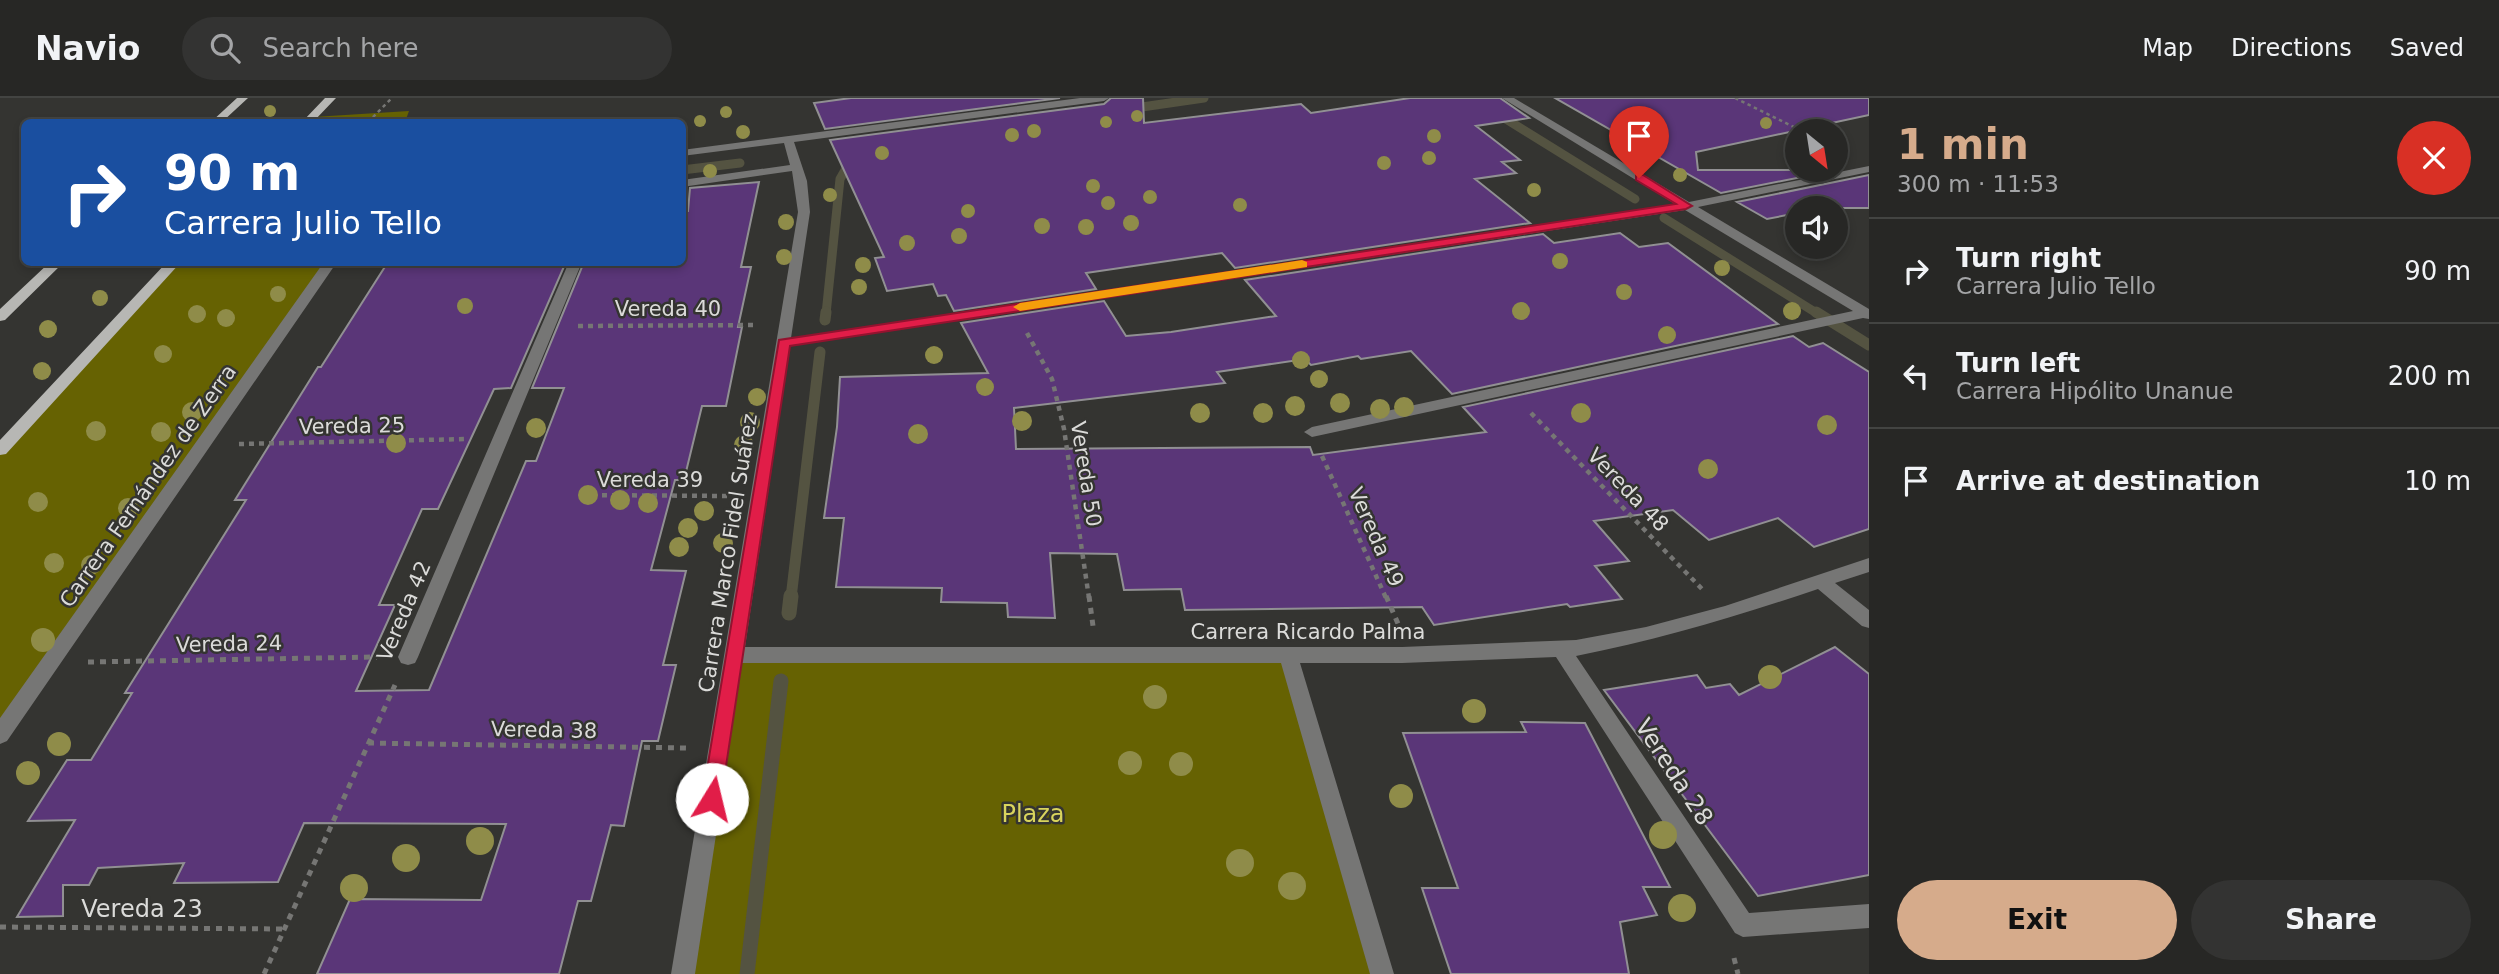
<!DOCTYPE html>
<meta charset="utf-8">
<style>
:root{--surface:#272725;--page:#333332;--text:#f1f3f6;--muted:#a4a5a7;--line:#434442;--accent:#d6ab8b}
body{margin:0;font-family:"DejaVu Sans",sans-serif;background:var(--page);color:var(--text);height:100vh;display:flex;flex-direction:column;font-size:26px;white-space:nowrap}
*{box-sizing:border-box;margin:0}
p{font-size:23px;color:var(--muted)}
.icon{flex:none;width:38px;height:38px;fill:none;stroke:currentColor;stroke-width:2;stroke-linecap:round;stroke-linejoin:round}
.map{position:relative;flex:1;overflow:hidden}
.sheet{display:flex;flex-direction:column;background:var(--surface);width:630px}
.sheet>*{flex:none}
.hud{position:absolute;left:21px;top:21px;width:665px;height:147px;border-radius:10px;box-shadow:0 4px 10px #0003,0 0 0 2px var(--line);background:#1a4fa0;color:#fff;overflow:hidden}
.needle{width:46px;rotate:150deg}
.buttons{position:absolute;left:1785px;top:21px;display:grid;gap:14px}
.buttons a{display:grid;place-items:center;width:63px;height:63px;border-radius:50%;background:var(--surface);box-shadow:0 4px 10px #0003,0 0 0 2px var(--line);font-size:35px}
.pin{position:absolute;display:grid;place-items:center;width:60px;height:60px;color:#fff;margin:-72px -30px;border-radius:50% 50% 50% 0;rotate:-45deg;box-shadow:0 0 7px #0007}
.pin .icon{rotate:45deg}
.me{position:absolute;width:77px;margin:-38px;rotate:9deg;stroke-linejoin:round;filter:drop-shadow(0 0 5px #0008)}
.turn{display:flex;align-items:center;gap:24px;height:147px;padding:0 28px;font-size:32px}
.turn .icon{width:91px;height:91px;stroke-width:2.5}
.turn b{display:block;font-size:49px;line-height:60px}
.round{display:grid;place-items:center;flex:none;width:74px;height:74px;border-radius:37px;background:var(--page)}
.summary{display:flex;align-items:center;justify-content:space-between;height:119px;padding:0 28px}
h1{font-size:42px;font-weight:700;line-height:52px;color:var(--accent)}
.primary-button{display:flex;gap:14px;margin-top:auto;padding:14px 28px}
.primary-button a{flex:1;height:80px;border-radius:42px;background:var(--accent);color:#111;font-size:28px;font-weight:700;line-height:80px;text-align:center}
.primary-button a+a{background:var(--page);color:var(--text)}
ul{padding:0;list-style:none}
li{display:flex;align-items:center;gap:21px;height:105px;padding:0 28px;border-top:2px solid var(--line)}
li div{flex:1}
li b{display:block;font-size:26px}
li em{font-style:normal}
header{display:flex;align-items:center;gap:42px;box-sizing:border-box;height:98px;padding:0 35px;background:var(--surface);border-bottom:2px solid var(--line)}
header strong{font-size:33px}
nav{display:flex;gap:38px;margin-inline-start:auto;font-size:24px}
.search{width:490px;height:63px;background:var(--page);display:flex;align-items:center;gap:18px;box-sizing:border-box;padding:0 24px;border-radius:38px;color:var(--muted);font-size:26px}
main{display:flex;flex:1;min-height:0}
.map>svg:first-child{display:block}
.green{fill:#666202}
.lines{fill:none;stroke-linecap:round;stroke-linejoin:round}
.stream-far2{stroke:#545341;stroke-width:9}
.stream-far1{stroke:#545341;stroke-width:11}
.stream{stroke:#545341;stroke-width:15}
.building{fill:#5a3678;stroke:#919093;stroke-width:2}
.path-far2{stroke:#767674;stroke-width:2.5;stroke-dasharray:3.5 3.5;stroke-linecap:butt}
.path-far1{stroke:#767674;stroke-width:4.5;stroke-dasharray:5 5;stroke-linecap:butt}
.path{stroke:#767674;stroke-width:5;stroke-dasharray:6 6;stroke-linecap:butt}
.minor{fill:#767675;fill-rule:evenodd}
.major{fill:#b7b7b4;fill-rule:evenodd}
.tree{fill:#8f8c49}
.route{fill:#e11d48;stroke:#92132f;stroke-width:2}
.slow{fill:#f59e0b}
.labels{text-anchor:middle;stroke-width:5;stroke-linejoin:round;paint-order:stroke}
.street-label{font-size:21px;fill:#dbdbd9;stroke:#343431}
.near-street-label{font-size:24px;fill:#dbdbd9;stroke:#343431}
.near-park-label{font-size:24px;fill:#d9d45d;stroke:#343431}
</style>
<header>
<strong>Navio</strong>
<div class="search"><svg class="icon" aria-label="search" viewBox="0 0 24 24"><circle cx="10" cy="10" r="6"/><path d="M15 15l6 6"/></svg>Search here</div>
<nav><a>Map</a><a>Directions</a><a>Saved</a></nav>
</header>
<main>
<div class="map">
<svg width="1869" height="876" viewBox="0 0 1869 876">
<rect width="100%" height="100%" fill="#343431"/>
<path class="green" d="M409 13 405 24H307L313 19Z
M175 165H331L0 637V352Z
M735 557H1288L1382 876H683Z"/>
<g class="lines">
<path class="stream-far2" d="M1472 0 1635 101
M1128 11 1204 0
M682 72 740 65
M1664 120 1818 216
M826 216 840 81 848 67 856 62"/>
<path class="stream-far1" d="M1816 214 1869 247
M825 222 826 214
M791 500 820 254"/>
<path class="stream" d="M789 515 791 498
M747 876 781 583"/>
</g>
<path class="building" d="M851 0H1060L825 31 814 5Z
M1111 0H1143L1144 25 1301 6 1311 15 1410 0H1500L1529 20 1476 28 1520 62 1502 64 1516 75 1475 81 1530 125 1235 170 1222 155 1086 175 1096 191 954 213 946 197 938 198 933 186 887 193 875 160 884 159 830 42 1104 6Z
M1555 0H1869V17L1696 54 1698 72H1837L1721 95Z
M1869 77V110H1797V115L1767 121 1737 104Z
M759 84 741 169H751L738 229H742L726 308H702L684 382H675L651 472 686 473 663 567H676L658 643H642L624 728 611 727 591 803H578L559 876H317L350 801 481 802 506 726 304 725 278 784 174 785 184 765 98 770 89 787H63V818L17 819 75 722 28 723 67 662H91L132 595H125L246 402H235L318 269H321L388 164H566L511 290 494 291 438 411H422L379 507H395L356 593 429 592 526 363H536L564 290H532L584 164H682V113H688L690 90Z
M1620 135 1639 149 1668 145 1778 226 1452 296 1411 253 1361 261 1358 258 1311 267 1305 261 1217 274 1225 285 1014 310 1016 351 1310 349 1313 357 1486 334 1463 309 1793 238 1809 249 1823 245 1869 274V431L1814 449 1778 420 1709 442 1673 412 1594 423 1629 463 1595 468 1622 501 1570 509 1567 506 1434 527 1422 509 1185 512 1181 491 1124 492 1117 456 1050 455 1055 520 1008 519 1007 505 941 504 942 490 836 489 844 420H824L837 329 840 279 988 275 961 225 1104 203 1126 238 1171 234 1276 218 1245 182 1543 136 1554 145Z
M1835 549 1869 576V777L1758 798 1604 592 1697 577 1706 590 1730 586 1739 597Z
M1521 624 1585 625 1670 789H1643L1657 817 1620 824 1629 876H1451L1422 790H1458L1403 635 1526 634Z"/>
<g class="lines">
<path class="path-far2" d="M1735 0 1802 33
M368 24 392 0"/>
<path class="path-far1" d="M578 228 758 227
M1027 235 1052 281 1064 331 1089 500
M1531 315 1703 492
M239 346 468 341
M1322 358 1386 500
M582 397 727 398"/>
<path class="path" d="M1089 498 1093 528
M1386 498 1399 528
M88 564 377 559
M368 645 687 650
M0 829 283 831
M1734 860 1738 876
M264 876 395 587"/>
<path class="minor" d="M1080 0H1109L1104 3 794 44 807 83 810 114 791 240 1675 106 1502 0H1514L1689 104 1869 68V74L1698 109 1869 211V221L1863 220 1312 339 1304 334 1312 329 1853 213 1685 112 790 248 745 549H1402L1576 542 1646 529 1725 508 1869 460V474L1835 485 1869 512V530L1862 528 1818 491C1738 518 1659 542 1576 558L1749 815 1869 806V830L1743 839 1735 835 1556 559 1402 565H1300L1394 876H1370L1281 565H742L695 876H671L798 114 792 73 682 89V82L790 67 784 45 682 58V52Z
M324 164H337L7 643 0 646V620Z
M569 164H582L418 559 415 565 408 567 401 565 398 559Z"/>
<path class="major" d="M237 0H248L222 24H211Z
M325 0H336L313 24H302Z
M50 164H64L5 222 0 223V211Z
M167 164H181L6 356 0 357V342Z"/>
</g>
<g class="tree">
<circle cx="270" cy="13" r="6"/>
<circle cx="726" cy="14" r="6"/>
<circle cx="1137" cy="18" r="6"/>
<circle cx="700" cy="23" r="6"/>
<circle cx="1106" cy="24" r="6"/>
<circle cx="1766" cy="25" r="6"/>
<circle cx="1034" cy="33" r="7"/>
<circle cx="743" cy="34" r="7"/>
<circle cx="1635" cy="34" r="7"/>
<circle cx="1012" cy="37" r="7"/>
<circle cx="1434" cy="38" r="7"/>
<circle cx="882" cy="55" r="7"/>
<circle cx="1429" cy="60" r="7"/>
<circle cx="1384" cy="65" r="7"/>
<circle cx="710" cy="73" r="7"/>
<circle cx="1680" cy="77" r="7"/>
<circle cx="1093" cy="88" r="7"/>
<circle cx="1534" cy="92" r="7"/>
<circle cx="830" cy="97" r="7"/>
<circle cx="1150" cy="99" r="7"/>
<circle cx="1108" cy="105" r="7"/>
<circle cx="1240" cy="107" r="7"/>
<circle cx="968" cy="113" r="7"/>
<circle cx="786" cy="124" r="8"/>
<circle cx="1131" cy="125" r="8"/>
<circle cx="1042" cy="128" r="8"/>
<circle cx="1086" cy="129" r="8"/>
<circle cx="959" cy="138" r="8"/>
<circle cx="907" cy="145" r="8"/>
<circle cx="784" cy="159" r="8"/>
<circle cx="1560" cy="163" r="8"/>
<circle cx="863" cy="167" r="8"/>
<circle cx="1722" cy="170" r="8"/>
<circle cx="859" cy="189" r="8"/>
<circle cx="1624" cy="194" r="8"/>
<circle cx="278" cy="196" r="8"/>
<circle cx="100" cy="200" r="8"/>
<circle cx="465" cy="208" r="8"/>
<circle cx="1521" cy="213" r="9"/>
<circle cx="1792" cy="213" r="9"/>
<circle cx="197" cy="216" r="9"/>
<circle cx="226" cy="220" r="9"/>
<circle cx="48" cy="231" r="9"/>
<circle cx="1667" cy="237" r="9"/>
<circle cx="163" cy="256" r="9"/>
<circle cx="934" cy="257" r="9"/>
<circle cx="1301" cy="262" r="9"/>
<circle cx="42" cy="273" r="9"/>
<circle cx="1319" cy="281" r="9"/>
<circle cx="985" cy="289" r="9"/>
<circle cx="757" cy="299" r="9"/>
<circle cx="1340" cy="305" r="10"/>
<circle cx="1295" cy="308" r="10"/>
<circle cx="1404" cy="309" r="10"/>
<circle cx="1380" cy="311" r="10"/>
<circle cx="192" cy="314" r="10"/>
<circle cx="1200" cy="315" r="10"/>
<circle cx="1263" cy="315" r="10"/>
<circle cx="1581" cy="315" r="10"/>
<circle cx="1022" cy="323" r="10"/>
<circle cx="750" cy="324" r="10"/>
<circle cx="1827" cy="327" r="10"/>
<circle cx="536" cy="330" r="10"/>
<circle cx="96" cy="333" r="10"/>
<circle cx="161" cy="334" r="10"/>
<circle cx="918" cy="336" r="10"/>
<circle cx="396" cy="345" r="10"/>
<circle cx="744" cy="347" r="10"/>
<circle cx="1708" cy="371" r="10"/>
<circle cx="588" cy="397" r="10"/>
<circle cx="620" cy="402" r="10"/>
<circle cx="38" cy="404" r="10"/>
<circle cx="648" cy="405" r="10"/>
<circle cx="128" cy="410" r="10"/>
<circle cx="704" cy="413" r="10"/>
<circle cx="688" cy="430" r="10"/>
<circle cx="723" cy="445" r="10"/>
<circle cx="679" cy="449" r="10"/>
<circle cx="54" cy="465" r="10"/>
<circle cx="91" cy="467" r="10"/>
<circle cx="43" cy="542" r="12"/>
<circle cx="1770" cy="579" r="12"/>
<circle cx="1155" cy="599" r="12"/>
<circle cx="1474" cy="613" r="12"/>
<circle cx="59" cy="646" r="12"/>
<circle cx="1130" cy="665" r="12"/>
<circle cx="1181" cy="666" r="12"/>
<circle cx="28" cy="675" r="12"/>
<circle cx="1401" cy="698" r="12"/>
<circle cx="1663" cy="737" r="14"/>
<circle cx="480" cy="743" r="14"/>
<circle cx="406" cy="760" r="14"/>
<circle cx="1240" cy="765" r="14"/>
<circle cx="1292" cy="788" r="14"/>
<circle cx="354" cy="790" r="14"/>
<circle cx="1682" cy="810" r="14"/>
</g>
<path class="route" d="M1636 77H1643L1692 108 1686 111 790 248 721 701 719 707 712 710 705 707 702 701 779 242 1676 106 1636 82Z"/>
<path class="slow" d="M1302 162 1307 164V169L1020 213 1013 209 1020 205Z"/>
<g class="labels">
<g class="street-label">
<text x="668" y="218">Vereda 40</text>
<text transform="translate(352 328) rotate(-1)" y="7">Vereda 25</text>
<text transform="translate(1086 376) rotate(81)" y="7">Vereda 50</text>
<text x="650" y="389">Vereda 39</text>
<text transform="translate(148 388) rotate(-55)" y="7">Carrera Fernández de Zerra</text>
<text transform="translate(1628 392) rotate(46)" y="7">Vereda 48</text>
<text transform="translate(1376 439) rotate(66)" y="7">Vereda 49</text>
<text transform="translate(728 455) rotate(-81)" y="7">Carrera Marco Fidel Suárez</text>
<text transform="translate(404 513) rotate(-67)" y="7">Vereda 42</text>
<text x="1308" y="541">Carrera Ricardo Palma</text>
<text transform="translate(229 546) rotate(-1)" y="7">Vereda 24</text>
<text transform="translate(544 632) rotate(1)" y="7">Vereda 38</text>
</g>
<g class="near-street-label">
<text transform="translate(1674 674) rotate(57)" y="8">Vereda 28</text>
<text x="142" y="819">Vereda 23</text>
</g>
<g class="near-park-label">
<text x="1033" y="724">Plaza</text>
</g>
</g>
</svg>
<div class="buttons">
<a><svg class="needle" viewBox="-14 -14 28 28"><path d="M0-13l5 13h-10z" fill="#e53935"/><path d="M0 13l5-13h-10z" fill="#a4a5a7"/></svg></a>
<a><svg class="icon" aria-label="sound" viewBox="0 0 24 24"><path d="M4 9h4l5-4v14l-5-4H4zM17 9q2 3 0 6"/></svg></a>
</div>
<div class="pin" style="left:1639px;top:80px;background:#d93025"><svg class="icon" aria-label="arrive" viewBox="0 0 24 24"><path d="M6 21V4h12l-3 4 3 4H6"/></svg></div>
<svg class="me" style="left:712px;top:701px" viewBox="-20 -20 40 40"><circle r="19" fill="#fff"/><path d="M0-13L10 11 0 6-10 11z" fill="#e11d48"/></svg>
<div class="hud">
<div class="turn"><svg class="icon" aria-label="right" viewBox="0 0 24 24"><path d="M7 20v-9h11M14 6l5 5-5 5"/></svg><div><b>90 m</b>Carrera Julio Tello</div></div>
</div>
</div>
<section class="sheet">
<div class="summary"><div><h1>1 min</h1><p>300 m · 11:53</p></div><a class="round" style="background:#d93025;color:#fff"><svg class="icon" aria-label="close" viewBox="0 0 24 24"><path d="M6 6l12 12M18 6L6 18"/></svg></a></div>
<ul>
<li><svg class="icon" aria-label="right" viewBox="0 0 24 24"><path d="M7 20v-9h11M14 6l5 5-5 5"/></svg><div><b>Turn right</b><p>Carrera Julio Tello</p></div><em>90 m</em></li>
<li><svg class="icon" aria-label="left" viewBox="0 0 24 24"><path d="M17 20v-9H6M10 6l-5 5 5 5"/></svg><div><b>Turn left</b><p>Carrera Hipólito Unanue</p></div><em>200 m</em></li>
<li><svg class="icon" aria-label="arrive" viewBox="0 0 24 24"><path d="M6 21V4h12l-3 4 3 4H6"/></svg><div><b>Arrive at destination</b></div><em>10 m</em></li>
</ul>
<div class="primary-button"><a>Exit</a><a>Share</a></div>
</section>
</main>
